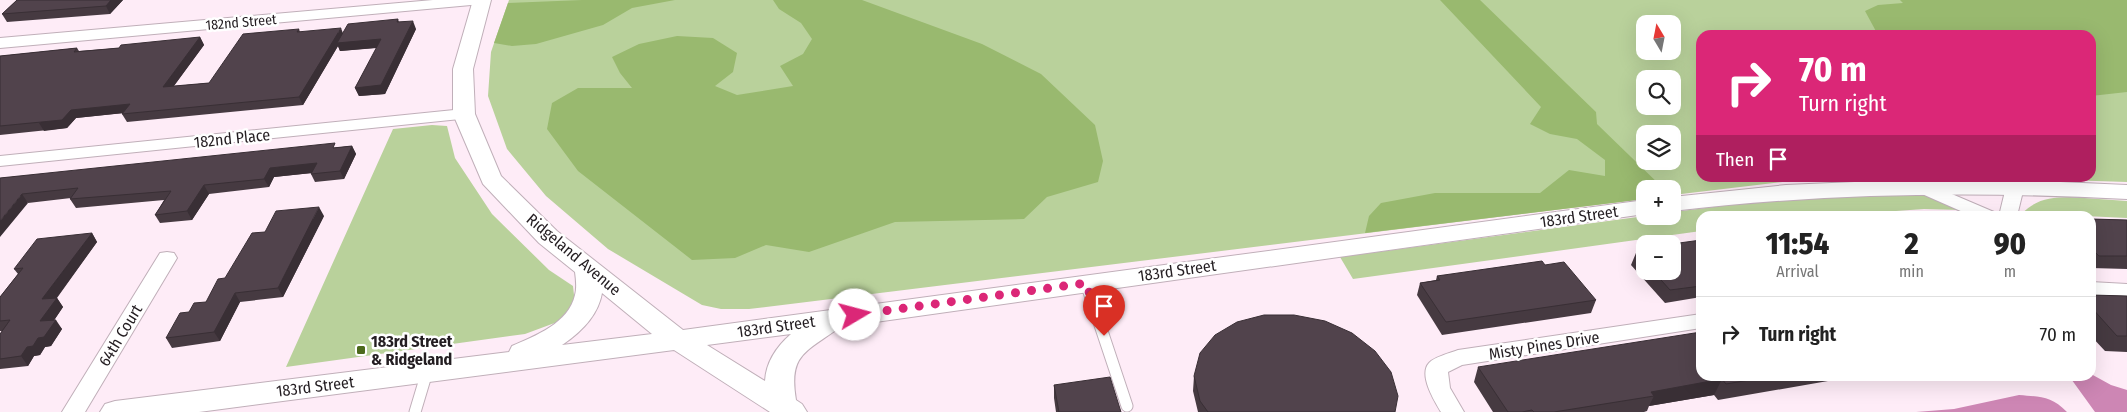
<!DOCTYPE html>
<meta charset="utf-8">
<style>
:root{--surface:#fff;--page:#f6f6f6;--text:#222;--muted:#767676;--line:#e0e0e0}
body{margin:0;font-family:"Fira Sans Condensed",sans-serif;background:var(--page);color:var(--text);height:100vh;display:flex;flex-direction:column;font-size:19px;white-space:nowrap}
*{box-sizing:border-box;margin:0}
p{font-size:16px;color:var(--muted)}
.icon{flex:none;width:28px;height:28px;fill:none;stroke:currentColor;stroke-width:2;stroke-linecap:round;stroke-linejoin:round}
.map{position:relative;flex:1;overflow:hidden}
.sheet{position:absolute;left:1696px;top:211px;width:400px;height:170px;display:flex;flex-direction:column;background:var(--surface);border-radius:15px;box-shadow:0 5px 20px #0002}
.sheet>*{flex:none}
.banner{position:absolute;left:1696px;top:30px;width:400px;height:152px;border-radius:15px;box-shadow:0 5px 20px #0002;background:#db2777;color:#fff;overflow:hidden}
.needle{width:32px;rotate:350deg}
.fabs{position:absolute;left:1636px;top:15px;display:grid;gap:10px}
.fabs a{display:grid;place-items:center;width:45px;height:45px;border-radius:10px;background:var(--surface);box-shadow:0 5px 20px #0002;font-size:25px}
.pin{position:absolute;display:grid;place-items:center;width:42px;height:42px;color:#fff;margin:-51px -21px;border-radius:50% 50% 50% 0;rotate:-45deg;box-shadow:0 0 5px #0007}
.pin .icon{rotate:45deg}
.me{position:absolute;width:55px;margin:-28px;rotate:82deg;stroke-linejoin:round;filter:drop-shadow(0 0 4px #0008)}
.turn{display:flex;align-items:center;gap:18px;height:105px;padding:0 20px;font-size:22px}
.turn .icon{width:65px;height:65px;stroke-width:2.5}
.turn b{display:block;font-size:35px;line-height:42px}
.then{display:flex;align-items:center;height:48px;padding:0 20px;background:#0003;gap:10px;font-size:19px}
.eta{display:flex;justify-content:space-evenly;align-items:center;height:85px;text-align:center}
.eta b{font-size:30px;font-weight:800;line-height:35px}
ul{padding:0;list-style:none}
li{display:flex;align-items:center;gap:15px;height:75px;padding:0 20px;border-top:1px solid var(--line)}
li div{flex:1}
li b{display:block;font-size:19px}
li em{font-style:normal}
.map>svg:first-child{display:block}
.green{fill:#b9d19b;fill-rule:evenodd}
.forest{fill:#99b96f}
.water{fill:#cd86b4}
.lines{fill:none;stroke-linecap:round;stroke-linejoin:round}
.service-casing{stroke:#c0afb9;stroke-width:13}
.minor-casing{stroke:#c0afb9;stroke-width:2}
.tertiary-casing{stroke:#c0afb9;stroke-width:2}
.service{stroke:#fff;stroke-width:11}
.minor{fill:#fff;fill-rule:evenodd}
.tertiary{fill:#fff;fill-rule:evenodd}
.wall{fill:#463a41}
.shaded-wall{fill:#392f35}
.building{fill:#51434c;stroke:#392f35}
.route{stroke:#db2777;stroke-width:9;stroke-dasharray:0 16.2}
.poi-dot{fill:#4c691c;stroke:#fff;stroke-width:2}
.labels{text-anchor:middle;stroke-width:5;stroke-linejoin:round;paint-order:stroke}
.far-street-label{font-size:14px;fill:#231d21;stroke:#fff}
.street-label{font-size:16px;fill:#231d21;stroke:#fff}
.poi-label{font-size:16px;font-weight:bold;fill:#231d21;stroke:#fff;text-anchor:start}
</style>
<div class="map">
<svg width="2127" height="412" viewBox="0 0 2127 412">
<rect width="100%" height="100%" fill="#feecf7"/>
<path class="green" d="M509 0H2127V182L2005 178H2091V35H1701V178H1817L1673 195 1672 189H1645V199L749 309H721L702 305 608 249 546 196 507 149 488 96 491 52ZM1645 24H1672V51H1645ZM1645 79H1672V106H1645ZM1645 134H1672V161H1645Z
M432 125 447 126 455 158 492 214 549 270 573 286 575 304 560 321 525 334 286 367 393 129Z
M1846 195H1926L1962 210 1924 209 1826 216H1701V231L1353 279 1340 257 1645 216H1672L1673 212 1762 201Z
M2070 197 2127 201V218L2022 213C2039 198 2049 198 2070 197Z"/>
<path class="forest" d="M582 0H675L632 8 603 25 536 44 512 46 494 43 508 3Z
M773 0H862L982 44 1041 74 1095 125 1103 161 1098 182 1047 197 1024 219 895 222 809 252 766 245 735 258 692 260 578 171 547 129 552 103 578 88H632L620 73 612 57 639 44 677 36 713 38 737 53 733 72 715 86 737 95 793 86 780 66 803 54 812 39 801 23 779 9Z
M1440 0H1480L1596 112 1597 124 1664 189H1645V199L1365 233 1369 216 1381 203 1435 193H1540L1569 170 1605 176V160L1577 139 1550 134 1530 124 1541 107Z
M1900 0H2127V92L2091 96V35H1878L1865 11 1878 5 1903 3Z"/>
<path class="water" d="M2091 374 2111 385 2127 390V412H2095L2069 376H2091Z
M2019 395C2041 397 2051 396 2067 412H1916L1954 409Z"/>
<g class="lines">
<g class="service-casing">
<path id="service" d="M1086 283 1127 406
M415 412 427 372"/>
</g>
<g class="minor-casing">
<path id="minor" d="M433 0H489L487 3 482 4 0 48V38Z
M464 109 470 110 472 114 470 118 0 166V156Z
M1919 180 1994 212 1996 216H1972L1913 190 1910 186 1913 182Z
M2015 181 2021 183 2024 187 2017 216H1999L2006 187 2009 183Z
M167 252 174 253 177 258 85 412H62L160 253Z
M2091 282 2127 284V298L2091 296Z
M1701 314V328L1462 365 1448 372 1450 388 1464 412H1441C1435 402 1418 375 1429 363 1434 357 1450 353 1458 350Z"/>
</g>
<g class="tertiary-casing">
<path id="tertiary" d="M473 0H491L473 69 475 114 501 176 557 231 683 330 1645 200V214L840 327C807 352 788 353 796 400L802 404 807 412H770L674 350 199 412H100L105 404 115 401 509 352 512 346C535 336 569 323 575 295 577 288 576 279 575 272L539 243 483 184 453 114V69ZM602 293 652 334 562 345C580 333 598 316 602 293ZM791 334C777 346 766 362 765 381L707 345Z
M1900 180H2013L2127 185V199C1975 191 1824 193 1672 211V197L1786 185Z"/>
</g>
<use href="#service" class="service"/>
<use href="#minor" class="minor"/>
<use href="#tertiary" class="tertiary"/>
</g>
<path class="wall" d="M17 0H123L110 14 7 22 2 14Z
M398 19 399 22 416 29 385 94 359 96 355 88 377 48 340 51 338 46 303 105 127 122 122 114 123 113 76 118 67 128 0 135V56L77 48 79 51 119 48 200 37 204 45 174 86 209 83 299 29 300 32 343 33Z
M352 146 356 154 344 179 315 182 311 174 312 173 274 177 269 187 209 194 192 220 160 223 155 215 164 200 76 208 70 199 71 198 28 203 0 178Z
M324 216 283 297 240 302 220 341 172 348 166 338 189 312 206 302 265 232Z
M2091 219 2127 220V269L2091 268Z
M92 233 97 242 57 298 63 307 54 320 62 329 51 346 45 347 40 355 34 356 28 366 0 369V334L2 331H0V297L18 274 14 269Z
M1701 240V297L1665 303 1631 265 1636 253 1645 252V271H1672Z
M1545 265 1596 300 1591 313 1442 335 1417 295 1420 283 1436 280 1437 276Z
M2091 295 2127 296V352L2105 351 2091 336Z
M1478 367 1701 376H1831L1828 381 1718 400 1714 395 1649 406 1647 411 1644 412H1493L1474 382Z
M1194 376 1395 412H1198L1193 391Z
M1054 385 1121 412H1056L1054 398Z"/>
<path class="shaded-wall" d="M111 0H123L110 14 106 6Z
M413 21 416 29 385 94 359 96 355 88Z
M341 28 344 36 381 39 385 47 340 51 338 46 303 105 299 97Z
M200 37 204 45 167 95 163 87Z
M130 104 134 112 76 118 67 128 44 131 39 123 71 110Z
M352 146 356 154 344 179 340 171Z
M317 163 321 172 274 177 269 187 264 179 270 168Z
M204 185 209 194 192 220 187 211Z
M22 194 28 203 0 237V221Z
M319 207 324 216 283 297 278 288Z
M92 233 97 242 49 308 42 299Z
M235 293 240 302 220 341 214 332Z
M57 298 63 307 47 331 40 321Z
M56 320 62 329 51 346 45 347 40 355 34 356 28 366 21 356 27 347 38 338Z
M1722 379 1714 395 1649 406 1654 396 1651 392Z"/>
<path class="building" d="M17 0H111L106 6 2 14Z
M398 19 397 22 413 21 381 85 355 88 381 39 337 43 348 24Z
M341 28 299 97 122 114 130 104 71 110 62 120 0 126V56L77 48 74 52 119 48 121 45 200 37 163 87 209 83 243 34 299 29 297 32Z
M335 143 333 148 352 146 340 171 311 174 317 163 270 168 264 179 204 185 187 211 155 215 171 191 70 199 78 188 22 194 0 221V178Z
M319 207 278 288 235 293 214 332 166 338 180 313 189 312 194 303 206 302 218 279 225 278 252 233 265 232 276 211Z
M2091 219 2127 220V256H2099L2091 248Z
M92 233 42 299 57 298 40 321 56 320 44 337 38 338 33 346 27 347 21 356 0 359V334L10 320 0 321V297L23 268 14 269 37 239Z
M1701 240V286L1670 290 1653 271H1672V244Z
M1645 252V263L1636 253Z
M1542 261 1545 265 1564 262 1596 300 1446 322 1420 283 1440 280 1437 276Z
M2091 295 2127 296V336H2117L2091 307Z
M1264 315H1294L1325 321 1352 333 1375 351 1391 372 1398 396 1395 412H1208L1200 401 1194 376 1200 353 1215 335 1237 322Z
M1701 332V376H1773L1726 384 1722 379 1651 392 1654 396 1554 412H1534L1532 410 1522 412H1508L1478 367Z
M1110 377 1121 412H1059L1054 385Z"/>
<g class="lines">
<path class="route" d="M855 315 1086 283 1104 336"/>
</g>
<rect class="poi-dot" x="356" y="345" width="10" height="10" rx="2.5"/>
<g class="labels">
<g class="far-street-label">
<text transform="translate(241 22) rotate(-5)" y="5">182nd Street</text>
</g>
<g class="street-label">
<text transform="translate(232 138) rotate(-6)" y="6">182nd Place</text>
<text transform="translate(1579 216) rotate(-8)" y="6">183rd Street</text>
<text transform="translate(574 254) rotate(40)" y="6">Ridgeland Avenue</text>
<text transform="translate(1177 270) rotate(-8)" y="6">183rd Street</text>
<text transform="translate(776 326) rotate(-8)" y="6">183rd Street</text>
<text transform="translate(120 335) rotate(-59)" y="6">64th Court</text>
<text transform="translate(1544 345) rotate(-9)" y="6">Misty Pines Drive</text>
<text transform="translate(315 386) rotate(-7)" y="6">183rd Street</text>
</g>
<g class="poi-label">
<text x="371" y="347">183rd Street<tspan x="371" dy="18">&amp; Ridgeland</tspan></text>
</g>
</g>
</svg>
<div class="fabs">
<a><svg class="needle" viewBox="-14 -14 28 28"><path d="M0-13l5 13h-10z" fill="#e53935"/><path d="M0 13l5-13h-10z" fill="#767676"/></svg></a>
<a><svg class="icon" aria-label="search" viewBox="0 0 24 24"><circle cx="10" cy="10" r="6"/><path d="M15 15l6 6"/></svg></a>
<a><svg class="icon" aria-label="layers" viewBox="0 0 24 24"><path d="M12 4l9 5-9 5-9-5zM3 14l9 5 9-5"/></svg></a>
<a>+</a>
<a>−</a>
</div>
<div class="pin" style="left:1104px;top:336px;background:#d93025"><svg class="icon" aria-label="arrive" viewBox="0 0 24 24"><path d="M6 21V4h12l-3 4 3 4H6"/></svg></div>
<svg class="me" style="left:855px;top:315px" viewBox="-20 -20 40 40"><circle r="19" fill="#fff"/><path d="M0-13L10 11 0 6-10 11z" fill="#db2777"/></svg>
<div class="banner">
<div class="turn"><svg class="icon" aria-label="right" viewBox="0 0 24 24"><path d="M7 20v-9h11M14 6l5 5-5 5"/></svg><div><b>70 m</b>Turn right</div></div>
<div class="then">Then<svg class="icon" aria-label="arrive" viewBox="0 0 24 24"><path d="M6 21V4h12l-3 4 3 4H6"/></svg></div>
</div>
<section class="sheet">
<div class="eta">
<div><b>11:54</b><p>Arrival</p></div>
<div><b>2</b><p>min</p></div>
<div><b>90</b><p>m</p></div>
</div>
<ul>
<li><svg class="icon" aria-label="right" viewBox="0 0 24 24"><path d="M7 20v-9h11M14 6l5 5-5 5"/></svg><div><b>Turn right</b></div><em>70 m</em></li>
</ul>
</section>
</div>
